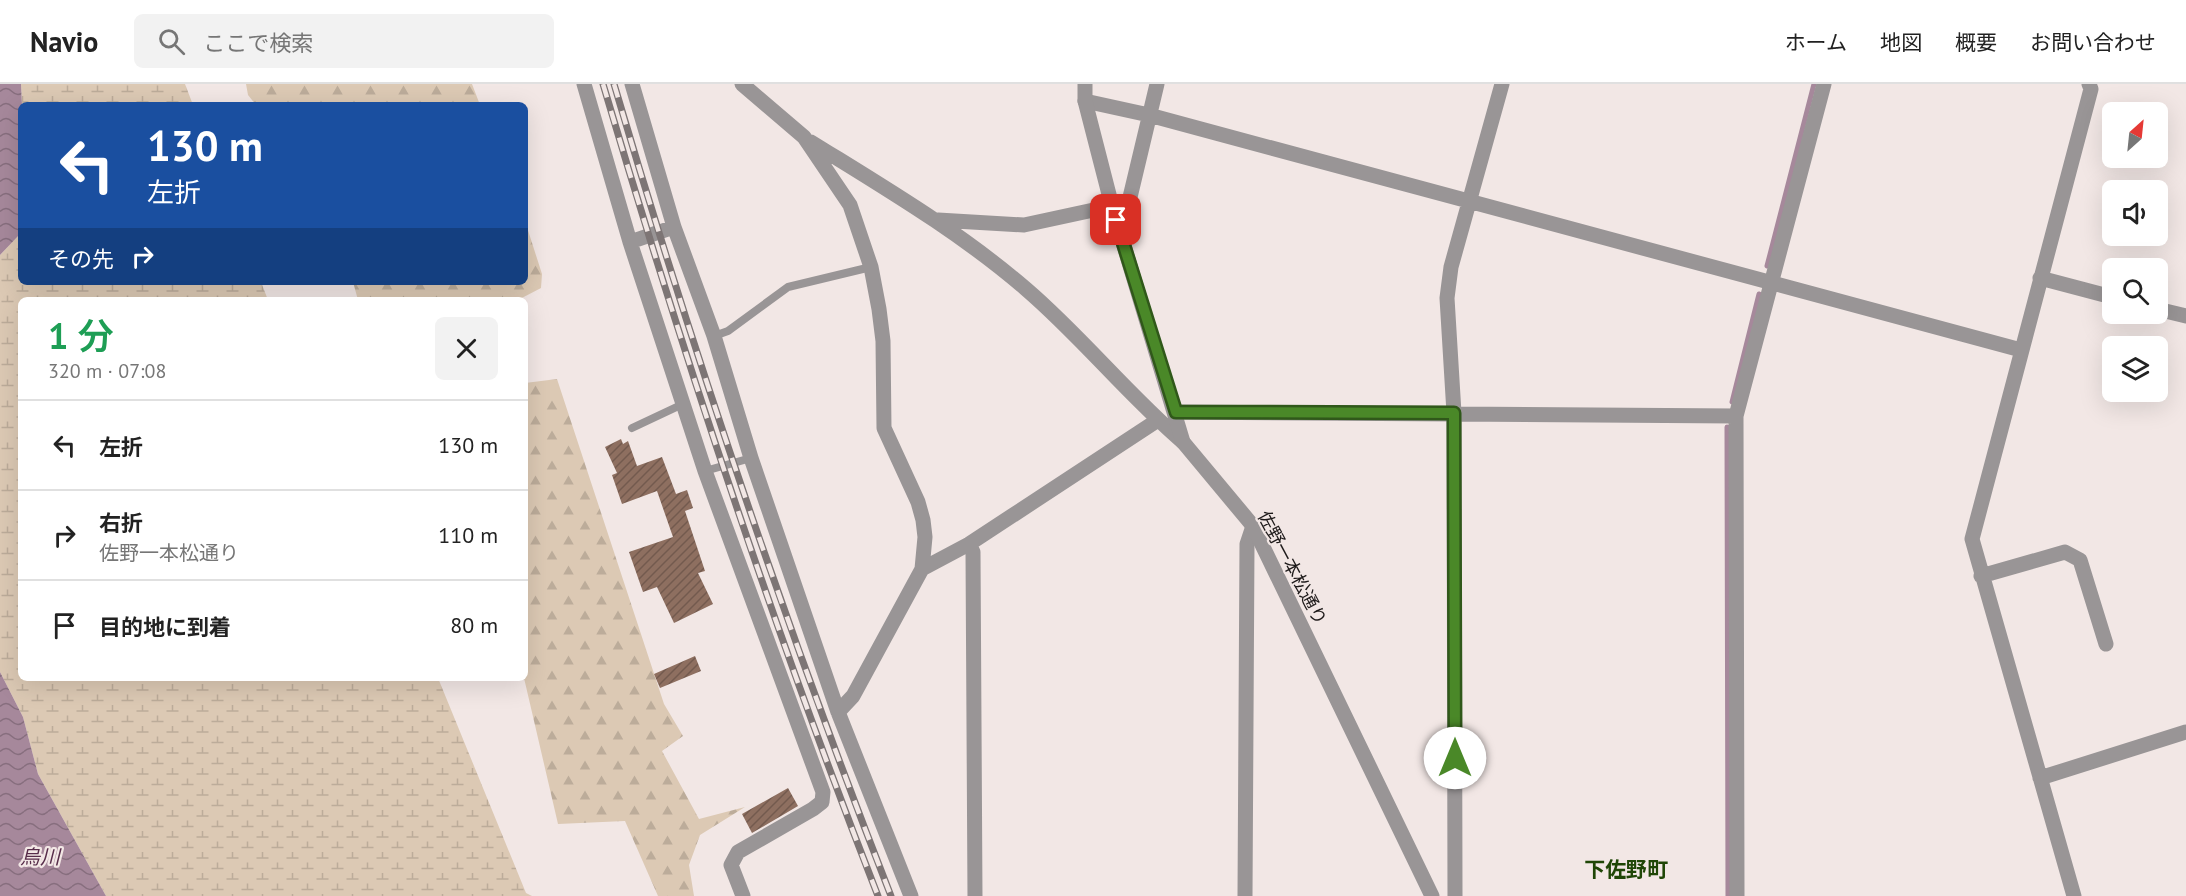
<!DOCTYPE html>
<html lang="ja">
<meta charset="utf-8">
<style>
:root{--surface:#fff;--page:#f2f2f2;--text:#222;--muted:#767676;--line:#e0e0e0}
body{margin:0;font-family:"PT Sans","Noto Sans JP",sans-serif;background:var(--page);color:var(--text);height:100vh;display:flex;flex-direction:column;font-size:22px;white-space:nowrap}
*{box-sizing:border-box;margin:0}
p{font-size:20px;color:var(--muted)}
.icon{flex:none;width:33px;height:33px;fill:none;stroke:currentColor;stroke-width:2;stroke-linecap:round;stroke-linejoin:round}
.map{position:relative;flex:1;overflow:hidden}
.panel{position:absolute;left:18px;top:213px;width:510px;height:384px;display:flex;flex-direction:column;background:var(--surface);border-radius:9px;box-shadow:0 6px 24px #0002}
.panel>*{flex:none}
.hud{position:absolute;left:18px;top:18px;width:510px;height:183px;border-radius:9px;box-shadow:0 6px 24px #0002;background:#1a4fa0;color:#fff;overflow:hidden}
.needle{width:39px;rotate:27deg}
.buttons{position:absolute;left:2102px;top:18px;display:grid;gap:12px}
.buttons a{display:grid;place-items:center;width:66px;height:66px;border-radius:9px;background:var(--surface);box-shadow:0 6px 24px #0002;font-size:30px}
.pin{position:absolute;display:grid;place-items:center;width:51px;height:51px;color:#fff;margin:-26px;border-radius:12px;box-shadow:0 3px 9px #0006}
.me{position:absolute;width:66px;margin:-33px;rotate:0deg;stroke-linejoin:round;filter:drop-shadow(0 0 4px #0008)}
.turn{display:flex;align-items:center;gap:21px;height:126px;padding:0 30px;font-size:27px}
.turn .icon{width:78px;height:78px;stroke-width:2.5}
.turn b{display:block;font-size:42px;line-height:51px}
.then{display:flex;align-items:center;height:57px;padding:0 30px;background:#0003;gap:12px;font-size:22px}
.round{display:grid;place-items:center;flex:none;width:63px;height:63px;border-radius:9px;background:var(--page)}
.summary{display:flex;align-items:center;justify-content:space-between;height:102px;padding:0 30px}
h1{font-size:36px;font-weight:600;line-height:45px;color:#1e9e55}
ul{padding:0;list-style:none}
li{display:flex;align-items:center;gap:18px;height:90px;padding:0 30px;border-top:2px solid var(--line)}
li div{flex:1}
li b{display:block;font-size:22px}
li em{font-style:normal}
header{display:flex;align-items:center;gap:36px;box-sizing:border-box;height:84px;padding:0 30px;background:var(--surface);border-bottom:2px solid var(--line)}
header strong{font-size:28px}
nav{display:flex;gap:33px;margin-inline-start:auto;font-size:21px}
.search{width:420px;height:54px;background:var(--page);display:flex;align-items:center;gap:15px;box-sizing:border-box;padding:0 21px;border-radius:9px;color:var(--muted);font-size:22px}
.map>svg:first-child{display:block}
.forest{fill:url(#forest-firs)}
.wetland{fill:url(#wetland-marsh)}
.water{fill:url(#water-waves)}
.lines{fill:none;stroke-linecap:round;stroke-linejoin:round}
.stream{stroke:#a6889b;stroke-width:5}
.building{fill:url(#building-hatch)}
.service{stroke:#999596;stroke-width:8}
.minor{stroke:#999596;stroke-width:15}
.tertiary{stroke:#999596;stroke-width:15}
.rail-casing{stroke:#7d7575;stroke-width:7}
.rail{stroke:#f2e7e5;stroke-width:4.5;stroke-dasharray:14;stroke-linecap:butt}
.route-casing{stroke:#30581a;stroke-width:15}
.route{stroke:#4a8828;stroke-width:10}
.labels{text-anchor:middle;stroke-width:4.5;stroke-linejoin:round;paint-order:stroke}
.street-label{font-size:18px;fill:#1d1919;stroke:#f2e7e5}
.water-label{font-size:20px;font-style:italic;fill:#572d4a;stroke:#f2e7e5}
.quarter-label{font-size:21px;font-weight:bold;fill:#1f4606;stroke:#f2e7e5}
</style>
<header>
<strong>Navio</strong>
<div class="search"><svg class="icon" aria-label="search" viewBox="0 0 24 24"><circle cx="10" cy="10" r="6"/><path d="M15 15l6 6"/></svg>ここで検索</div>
<nav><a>ホーム</a><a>地図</a><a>概要</a><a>お問い合わせ</a></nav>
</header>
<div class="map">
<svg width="2186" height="812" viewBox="0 0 2186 812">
<defs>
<pattern id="forest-firs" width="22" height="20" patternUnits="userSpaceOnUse" patternTransform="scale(1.5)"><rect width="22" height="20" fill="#dcc9b4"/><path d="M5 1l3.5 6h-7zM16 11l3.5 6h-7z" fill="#bcac9a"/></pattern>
<pattern id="wetland-marsh" width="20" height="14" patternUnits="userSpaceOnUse" patternTransform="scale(1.5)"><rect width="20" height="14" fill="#dcc9b4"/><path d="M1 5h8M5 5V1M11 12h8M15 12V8" fill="none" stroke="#bcac9a"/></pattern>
<pattern id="water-waves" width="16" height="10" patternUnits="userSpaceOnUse" patternTransform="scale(1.5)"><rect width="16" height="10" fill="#a6889b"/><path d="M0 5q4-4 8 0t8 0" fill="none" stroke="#876e7e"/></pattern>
<pattern id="building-hatch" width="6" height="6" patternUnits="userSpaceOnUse" patternTransform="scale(1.5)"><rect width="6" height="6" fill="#8e6f60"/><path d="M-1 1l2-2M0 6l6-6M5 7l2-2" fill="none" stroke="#735a4e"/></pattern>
</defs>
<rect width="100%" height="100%" fill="#f2e7e5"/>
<path class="forest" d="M246 0H472L480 21H256L248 11Z
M525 137 542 190 541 204 518 216H358L353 198H525Z
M557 295 664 620 683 652 662 667 699 735 745 723 700 751 689 781 694 812H658L625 737 558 740 524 594 525 299Z"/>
<path class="wetland" d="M21 0H185L193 21H22Z
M21 149V198H261L268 216H21V594H438L526 809 532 812H106L38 690 23 633 0 588V171Z"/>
<path class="water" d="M0 0H21L22 21 21 149 0 171Z
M0 588 23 633 38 690 106 812H0Z"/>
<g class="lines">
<path class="stream" d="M1767 182 1814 0
M1732 318 1759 210
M1727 343 1728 812"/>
</g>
<path class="building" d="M621 355 623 360 628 357 637 382 662 373 676 410 687 406 693 424 685 427 705 487 698 489 713 520 674 539 657 503 643 508 629 468 673 453 657 407 622 420 612 391 617 389 605 363Z
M695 572 701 587 660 604 654 590Z
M788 704 798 722 752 749 742 730Z"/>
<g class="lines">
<path class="service" d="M714 252 728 247 788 203 871 183
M632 344 683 320
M705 387 751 374"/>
<path class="minor" d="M584 0 630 158 705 387 823 708 822 718 813 725 738 768 731 781 743 812
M632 0 674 143 714 252 751 374 838 628 911 812
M742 0 804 53 850 121 871 183 879 225 883 257 884 344 918 418 923 436 925 453 922 485 853 612 838 628
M1085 17 1149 31 2021 266
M811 58C885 104 960 148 1026 205 1081 252 1127 310 1183 358
M938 136 1024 141 1112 122
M1121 151 1157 0
M630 158 674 143
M2040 194 2112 213
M2157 225 2186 232
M1176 328 1736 332
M969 460 973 468 975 812
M922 485 969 460 1158 336
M1981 492 2065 468 2080 476 2106 560
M2040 694 2186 648
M1245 812 1247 460 1253 442
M1455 812 1454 329 1447 214 1451 183 1502 0
M1737 812 1736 332 1824 0
M2074 812 1972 455 2091 5 2089 0"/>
<path class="tertiary" d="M1085 0V17L1112 122 1183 358 1253 442 1432 812"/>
<g class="rail-casing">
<path id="rail" d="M603 0C684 274 774 546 878 812
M614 0C695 275 787 546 891 812"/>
</g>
<use href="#rail" class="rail"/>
</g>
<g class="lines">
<g class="route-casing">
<path id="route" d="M1116 136 1176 328 1454 329 1455 674"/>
</g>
<use href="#route" class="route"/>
</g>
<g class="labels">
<g class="street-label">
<text transform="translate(1292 484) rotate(62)" y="6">佐野一本松通り</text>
</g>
<g class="water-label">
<text x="40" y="780">烏川</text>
</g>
<g class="quarter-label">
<text x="1626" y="793">下佐野町</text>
</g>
</g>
</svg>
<div class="buttons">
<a><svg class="needle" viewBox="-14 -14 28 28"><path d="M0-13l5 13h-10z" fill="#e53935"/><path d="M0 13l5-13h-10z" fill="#767676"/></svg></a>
<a><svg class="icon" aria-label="sound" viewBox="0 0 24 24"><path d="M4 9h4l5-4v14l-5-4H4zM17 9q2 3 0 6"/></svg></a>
<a><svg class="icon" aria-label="search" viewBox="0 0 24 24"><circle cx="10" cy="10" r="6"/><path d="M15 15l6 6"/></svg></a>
<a><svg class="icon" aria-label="layers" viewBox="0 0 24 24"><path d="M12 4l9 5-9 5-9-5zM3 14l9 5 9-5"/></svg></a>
</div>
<div class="pin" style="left:1116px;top:136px;background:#d93025"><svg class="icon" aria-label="arrive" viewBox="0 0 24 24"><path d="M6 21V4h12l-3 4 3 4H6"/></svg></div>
<svg class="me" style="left:1455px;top:674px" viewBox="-20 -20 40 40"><circle r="19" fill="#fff"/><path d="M0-13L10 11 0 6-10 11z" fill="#4a8828"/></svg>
<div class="hud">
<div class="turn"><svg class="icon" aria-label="left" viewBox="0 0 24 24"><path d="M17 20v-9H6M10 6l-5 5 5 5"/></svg><div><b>130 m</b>左折</div></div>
<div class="then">その先<svg class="icon" aria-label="right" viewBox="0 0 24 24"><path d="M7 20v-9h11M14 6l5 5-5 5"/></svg></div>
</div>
<section class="panel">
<div class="summary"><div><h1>1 分</h1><p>320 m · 07:08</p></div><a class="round"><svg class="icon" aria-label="close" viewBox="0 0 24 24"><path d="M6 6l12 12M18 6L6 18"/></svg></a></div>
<ul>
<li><svg class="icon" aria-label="left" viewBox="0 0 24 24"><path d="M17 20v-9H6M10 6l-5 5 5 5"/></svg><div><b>左折</b></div><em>130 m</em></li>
<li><svg class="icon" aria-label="right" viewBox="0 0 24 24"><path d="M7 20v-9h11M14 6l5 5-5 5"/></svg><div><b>右折</b><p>佐野一本松通り</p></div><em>110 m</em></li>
<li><svg class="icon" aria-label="arrive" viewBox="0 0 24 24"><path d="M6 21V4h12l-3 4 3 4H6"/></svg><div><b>目的地に到着</b></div><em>80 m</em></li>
</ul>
</section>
</div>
